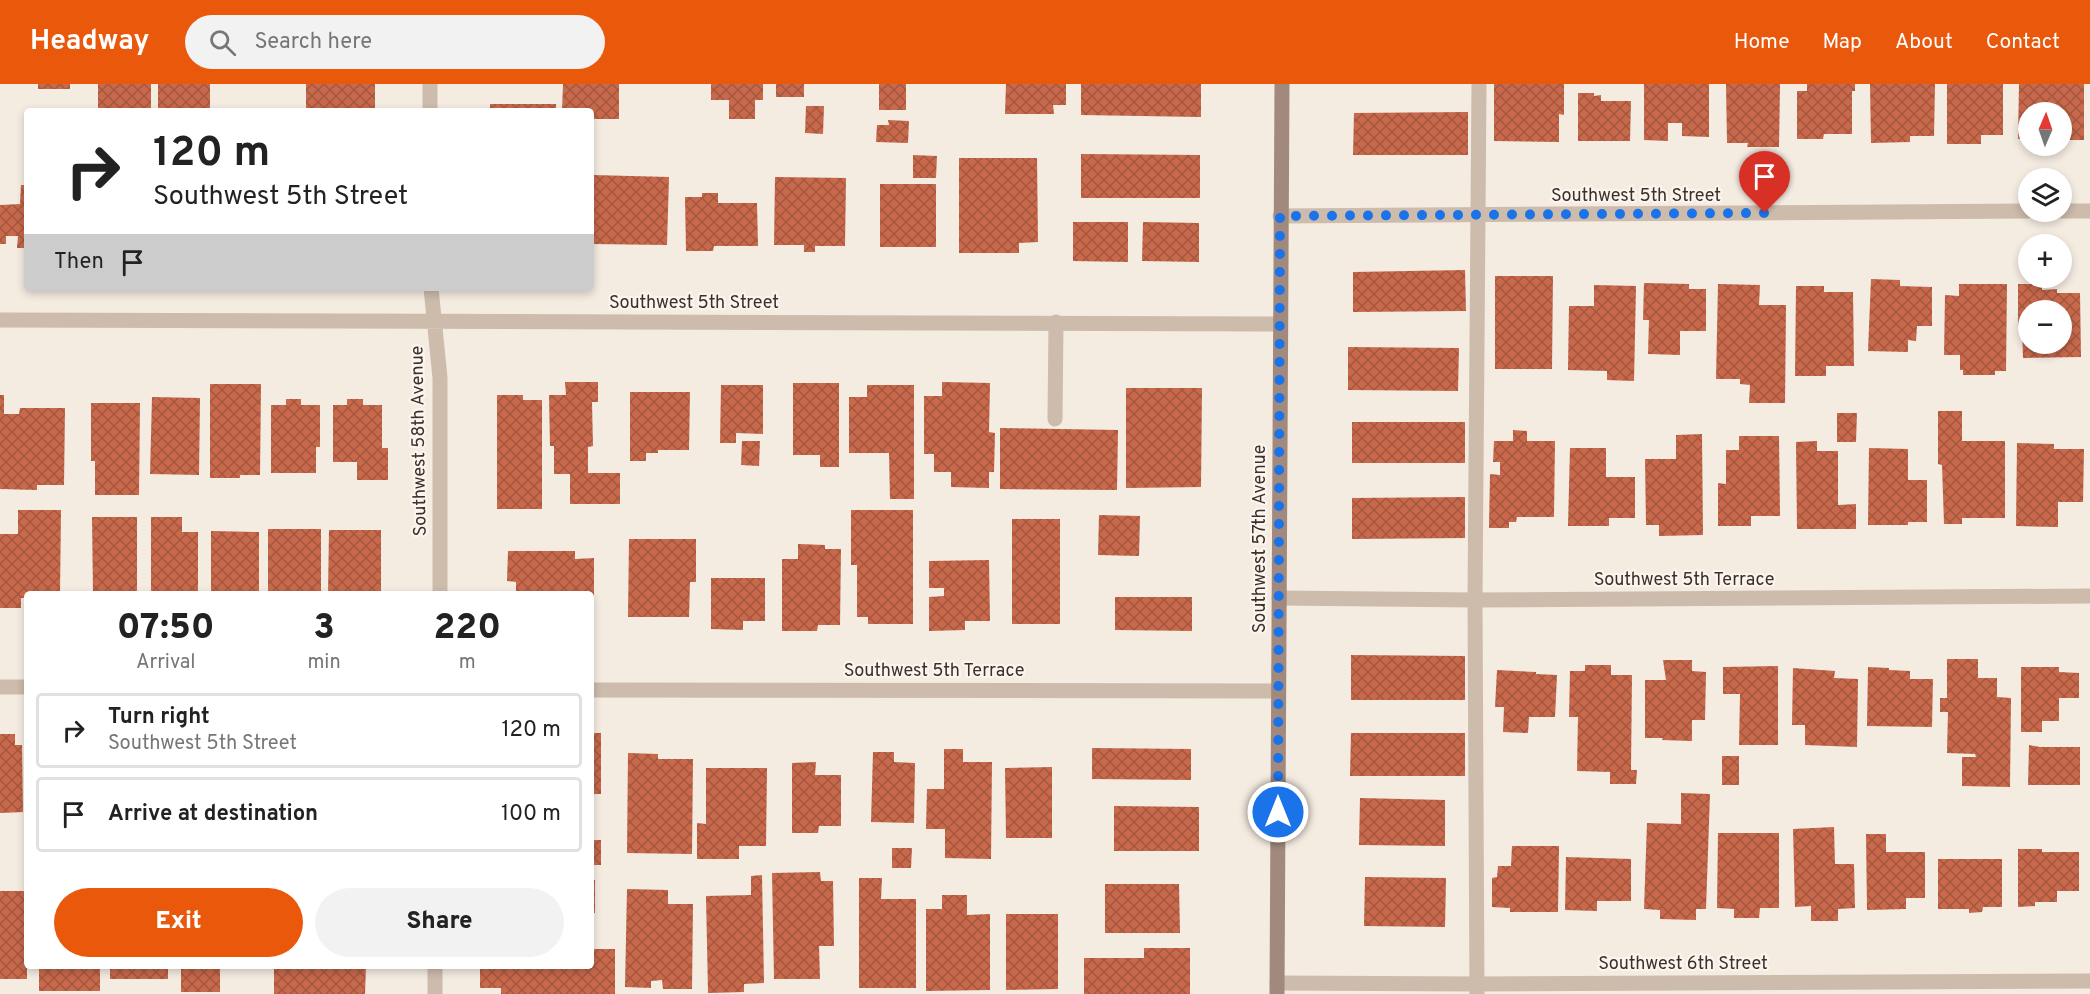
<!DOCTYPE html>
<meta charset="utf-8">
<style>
:root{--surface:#fff;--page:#f2f2f2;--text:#222;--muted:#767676;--line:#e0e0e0;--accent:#ea580c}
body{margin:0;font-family:Overpass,sans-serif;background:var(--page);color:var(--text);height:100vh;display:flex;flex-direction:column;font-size:22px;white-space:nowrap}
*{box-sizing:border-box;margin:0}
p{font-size:20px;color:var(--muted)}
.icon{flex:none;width:33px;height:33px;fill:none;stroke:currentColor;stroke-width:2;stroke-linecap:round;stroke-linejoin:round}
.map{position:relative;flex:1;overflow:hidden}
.sheet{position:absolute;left:24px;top:507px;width:570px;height:378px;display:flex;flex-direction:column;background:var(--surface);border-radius:6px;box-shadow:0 3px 9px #0003}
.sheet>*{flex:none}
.hud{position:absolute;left:24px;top:24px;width:570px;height:183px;border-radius:6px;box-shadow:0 3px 9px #0003;background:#fff;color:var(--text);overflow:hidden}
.needle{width:39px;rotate:2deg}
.tools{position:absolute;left:2018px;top:18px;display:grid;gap:12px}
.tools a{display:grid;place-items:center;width:54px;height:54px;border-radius:50%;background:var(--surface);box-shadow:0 3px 9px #0003;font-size:30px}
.pin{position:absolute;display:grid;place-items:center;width:51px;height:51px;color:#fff;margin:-62px -26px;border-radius:50% 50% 50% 0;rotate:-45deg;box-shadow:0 0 6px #0007}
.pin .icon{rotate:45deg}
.me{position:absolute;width:66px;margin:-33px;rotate:0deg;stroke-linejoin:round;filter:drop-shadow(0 0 4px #0008)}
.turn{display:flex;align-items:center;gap:21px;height:126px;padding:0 30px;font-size:27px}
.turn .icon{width:78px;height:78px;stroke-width:2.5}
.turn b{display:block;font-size:42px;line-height:51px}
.then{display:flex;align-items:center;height:57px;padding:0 30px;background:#0003;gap:12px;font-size:22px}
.eta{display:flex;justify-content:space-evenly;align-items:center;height:102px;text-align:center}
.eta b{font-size:36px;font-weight:800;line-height:42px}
.action{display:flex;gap:12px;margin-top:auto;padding:12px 30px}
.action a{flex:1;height:69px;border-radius:36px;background:var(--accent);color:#fff;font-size:24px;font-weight:800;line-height:69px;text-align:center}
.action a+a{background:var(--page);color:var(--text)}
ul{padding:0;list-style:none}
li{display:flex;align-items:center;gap:18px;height:75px;margin:0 12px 9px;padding:0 18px;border:3px solid var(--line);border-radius:6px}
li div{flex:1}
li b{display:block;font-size:22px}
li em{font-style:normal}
header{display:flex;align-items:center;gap:36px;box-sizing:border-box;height:84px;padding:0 30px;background:var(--accent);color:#fff}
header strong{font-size:28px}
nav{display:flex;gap:33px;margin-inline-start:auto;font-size:21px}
.search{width:420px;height:54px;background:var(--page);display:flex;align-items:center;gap:15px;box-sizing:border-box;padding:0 21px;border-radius:33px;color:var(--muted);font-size:22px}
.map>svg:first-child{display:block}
.building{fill:url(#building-cross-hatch);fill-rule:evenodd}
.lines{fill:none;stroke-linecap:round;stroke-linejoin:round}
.lane{stroke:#cdbbac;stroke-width:15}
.street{stroke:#cdbbac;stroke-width:15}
.secondary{stroke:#a18a7d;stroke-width:15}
.route{stroke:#1a73e8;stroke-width:10;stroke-dasharray:0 18}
.labels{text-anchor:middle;stroke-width:4.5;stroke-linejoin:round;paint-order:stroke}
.street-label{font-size:18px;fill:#3b302b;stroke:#fbf5ee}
</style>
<header>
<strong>Headway</strong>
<div class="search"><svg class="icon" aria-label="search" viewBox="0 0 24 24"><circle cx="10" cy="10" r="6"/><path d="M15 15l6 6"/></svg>Search here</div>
<nav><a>Home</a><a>Map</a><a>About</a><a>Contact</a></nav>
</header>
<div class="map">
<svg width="2090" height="910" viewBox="0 0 2090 910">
<defs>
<pattern id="building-cross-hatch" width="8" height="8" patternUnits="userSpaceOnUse" patternTransform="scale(1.5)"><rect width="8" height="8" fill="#c8694b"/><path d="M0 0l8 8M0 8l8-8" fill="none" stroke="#a4573f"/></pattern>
</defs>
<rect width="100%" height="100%" fill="#f4ebe1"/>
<path class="building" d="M38 0H70V5H38Z
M98 0H151V26L98 27Z
M158 0H210V27H158Z
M306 0H375V27L306 26Z
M563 0H619V35H591V27H562Z
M711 0H763V16H755V35H729V16H711Z
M776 0H804V13H776Z
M879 0H906V26H879Z
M1006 0H1066V21H1053L1054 30H1005Z
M1081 0H1201V33L1081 31Z
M1494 0H1564V31L1559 30V58L1494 57Z
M1644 0H1709V53L1682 52V39H1668V57L1644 56Z
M1726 0H1780L1779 63H1747L1748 59H1727Z
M1807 0H1855V7H1852V50H1824L1823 55H1797V7H1807Z
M1870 0H1935L1934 52H1910V58L1871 59Z
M1947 0H2003V51H1981V60H1947Z
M2019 0H2084V56H2061V28H2028V55H2018Z
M1578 9H1594V12L1601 11V17H1631L1630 57H1578Z
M490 20H556V27H490Z
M806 22H824L823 50 805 49Z
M1468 28V71H1353L1354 29Z
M888 36 909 37 908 59 876 58 877 41H889Z
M1081 70 1200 71V114H1081Z
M913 71 937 72 936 94H913Z
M959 74H1037L1038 158 1019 159V169H959Z
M593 91 669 93 667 161 592 160Z
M775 93 846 94 845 162H815V168H804V161H774Z
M880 100H936V163H880Z
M21 101H27V164H17L18 152H6V160H0V121L20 120Z
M702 109H718V119H757L758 162H714L713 167H686L685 113H702Z
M1073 138H1128V178L1073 177Z
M1143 138 1199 139V178L1142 177Z
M1465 186 1466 227 1353 228V188Z
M1495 192H1553L1552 285H1495Z
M1871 195 1900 196V202L1932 203V242H1917L1916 257 1908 256V268L1868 267Z
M1644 199 1689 200V205H1706V247H1680V271L1648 270 1649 236H1643Z
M1718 200 1760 201 1759 221H1786L1785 319H1749L1750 301 1740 300V295H1716Z
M1959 200H2007L2006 287H1995V291H1963V286H1960V271H1944L1945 211 1959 212Z
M2018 200H2042V206L2057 205V209H2080L2081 273 2023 274 2022 243H2018ZM2028 226H2061V260H2028Z
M1594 201 1636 202 1634 297 1607 296V287L1568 286 1569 222H1594Z
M1796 202H1824V208H1853L1854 282H1826V292H1795Z
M1348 263 1459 264 1458 307 1348 306Z
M565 298H598V318H592L593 362 588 363V389H620V420H570V390H554V362H550L549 311H566Z
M942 298 990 299 989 348 995 349 994 388H989V404L951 403V388H934V370H924V312H942Z
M793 299H839V383H820V371H793Z
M210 300H261L260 391H240V394H210Z
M721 301H763V350L736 349V359H720Z
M867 301H914V415H890L889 369H849V313H867Z
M1126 304H1202L1201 403 1126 404Z
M630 308H690L689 366H658V369H646V377H630Z
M0 311H4V330H19L20 324H65L64 401H37V406L0 405Z
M497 311H523V316H542V425H497Z
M152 313 200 314 199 391 150 390Z
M286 315H301V321H320V363H316V389H271V321H286Z
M347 315H363V321H382V364H388V396H357V378H333V321H347Z
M91 319H140L139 411H95V377H91Z
M1938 327H1962V357H2005V434H1962V440H1944L1942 381 1938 380Z
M1837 329H1857L1856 358H1837Z
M1352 338H1465V379H1352Z
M1000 344 1118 346 1117 406 1000 405Z
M1513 346 1527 347V357H1555L1554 433H1517L1516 438H1509V444H1489L1490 390 1500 391V378H1493L1494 357H1513Z
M1702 350 1703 451 1659 452V441H1646L1645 375H1676V351Z
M1739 352H1779L1780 432H1751V442H1718V399L1726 400V366H1739Z
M742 357H760L759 382 741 381Z
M1817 357V367H1838V421L1856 420V445H1797L1796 358Z
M2017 359 2054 360V365H2084L2083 418H2058V443L2016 442Z
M1570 364H1606V393H1635V434H1609V442H1568Z
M1869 364 1908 365V396H1927V438H1908V441H1868Z
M1465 413V454L1352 455V414Z
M18 426H61L60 510H27V514H21V524H0V450H18Z
M851 426H913V540H868V533H857V481H851Z
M1099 431 1140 432 1139 472 1098 471Z
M92 433H137V510H93Z
M151 433H182V448H198V510H151Z
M1012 435H1060V540H1012Z
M268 445H321V510H268Z
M329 446H381V510H328Z
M211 447 259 448V510H211Z
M629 455H696V498H690L689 533H628Z
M798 460 825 461V465H841L840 541H818L817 547H782V475H798Z
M508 467H575V475L594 474V538H591V510H516V498L507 497Z
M989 476 990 537H965V546L929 547V513L944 512V504H929V477Z
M711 494H765V537H743V546L711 545Z
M1115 513H1192V547L1115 546Z
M1351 571 1465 572V616H1351Z
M1947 575H1978V594H1997V613L2011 614 2010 703 1962 702V673H1976L1975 670 1947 669 1948 628H1940V614H1947Z
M1663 576H1692V587L1706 588 1705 636H1692V657L1662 656 1663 654H1645V596H1666Z
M1585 581H1611V591H1632L1631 686H1637L1636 700H1610V688L1577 687 1578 633H1569L1570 587H1585Z
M1778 582V661H1739L1740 610H1723V583Z
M1868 583 1889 584V586L1910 587V595H1933L1932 643 1867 642Z
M2021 583H2059V588L2079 589V614H2059V637H2042V648H2021Z
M1793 584 1835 587 1834 594 1858 595 1857 663 1805 661V641H1792Z
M1497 586 1536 588V590L1557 591 1555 633H1529L1528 649 1503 648 1504 623H1495Z
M591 649H601V710H591Z
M1351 649H1465V692H1350Z
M0 650H15V661H22L23 728 0 729Z
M2029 661 2040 663H2080V701H2028Z
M1092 664 1191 665V696L1092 695Z
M944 665H963V678H992L991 775 945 774V745H926L927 705H944Z
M873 668H894V678L915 679 914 739 871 738Z
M628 669 658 670V675H693L692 770 627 769Z
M1722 672H1739V701H1722Z
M816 678 815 691H841V742H819L818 749H792V679Z
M1052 683V754H1006L1005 684Z
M706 684H767L766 762H739V775H697V739L706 740Z
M1681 709 1710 710 1706 825H1696V836L1660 835V826L1644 825 1647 739 1681 740Z
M1360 714 1445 716V762L1359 761Z
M1114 722 1199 723V767H1114Z
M1834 743 1835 780H1854L1855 824 1838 825V837H1811V822L1795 823 1793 745Z
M1718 749H1779V824H1760L1759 834H1734V825L1717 824Z
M1866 750H1886V768H1925V814H1906V825L1867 826Z
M591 756H601V781H591Z
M1512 762H1559L1558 828H1510V824L1492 823V794L1497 793 1498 782H1511Z
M892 764H912L911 784H892Z
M2018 765H2042V768H2079V807H2057V818H2035V822L2018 823Z
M1566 773 1631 775V817H1597V827L1565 826Z
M1938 775H2002V823H1983L1982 828 1969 829V825H1938Z
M820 788 821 797H833L834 862H819L820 895H774L772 789Z
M762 791 764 899 744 900V908L708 909 706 812 751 811V792Z
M1365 793 1446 794 1445 843 1364 842Z
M859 794H882L881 815H916V904H859Z
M591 796H595V829H591Z
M1105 800H1179L1180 849H1105Z
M627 805 668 806V820H693L692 905H663L662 896 651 897V904L625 903Z
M0 807H27V895H0Z
M942 811H967V831L990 830V906L926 907V825H942Z
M1006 830H1058V905L1006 906Z
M1144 864H1190V910H1084V874H1144Z
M591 865H615V910H501V904H480V882H591Z
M39 882H100V907H39Z
M110 882H168V895H110Z
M181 882H240V884H220V908H181Z
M274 882H366L365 910H274Z"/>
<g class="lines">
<path class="lane" d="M1055 335 1056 238
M1477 910 1475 516 1479 0"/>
<path class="street" d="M430 27V0
M2061 127H2090
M1280 132 2028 127
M431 204 440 294V510
M0 236 1280 240
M1279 514 1475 516 2090 512
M0 603H27
M591 606 1277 607
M1277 899 1477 900 2090 897
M435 910V882"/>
<path class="secondary" d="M1277 910 1282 0"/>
</g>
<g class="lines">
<path class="route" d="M1278 728 1280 132 1765 129"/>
</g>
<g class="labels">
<g class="street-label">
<text x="1636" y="117">Southwest 5th Street</text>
<text x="694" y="224">Southwest 5th Street</text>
<text transform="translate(418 357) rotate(-91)" y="6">Southwest 58th Avenue</text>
<text transform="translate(1259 455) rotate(-90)" y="6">Southwest 57th Avenue</text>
<text x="1684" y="501">Southwest 5th Terrace</text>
<text x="934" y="592">Southwest 5th Terrace</text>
<text x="1683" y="885">Southwest 6th Street</text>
</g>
</g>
</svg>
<div class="tools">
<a><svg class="needle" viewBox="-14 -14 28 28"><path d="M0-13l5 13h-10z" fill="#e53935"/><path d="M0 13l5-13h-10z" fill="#767676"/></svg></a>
<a><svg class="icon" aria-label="layers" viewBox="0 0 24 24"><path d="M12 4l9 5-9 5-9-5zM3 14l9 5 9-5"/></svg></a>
<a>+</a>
<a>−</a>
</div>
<div class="pin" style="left:1765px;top:129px;background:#d93025"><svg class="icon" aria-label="arrive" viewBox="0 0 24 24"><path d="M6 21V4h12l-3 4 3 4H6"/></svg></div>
<svg class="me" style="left:1278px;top:728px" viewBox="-20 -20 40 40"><circle r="17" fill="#1a73e8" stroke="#fff" stroke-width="3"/><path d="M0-11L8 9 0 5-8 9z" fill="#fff"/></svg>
<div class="hud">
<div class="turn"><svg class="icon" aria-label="right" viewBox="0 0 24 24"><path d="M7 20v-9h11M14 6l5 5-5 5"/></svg><div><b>120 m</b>Southwest 5th Street</div></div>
<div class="then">Then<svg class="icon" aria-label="arrive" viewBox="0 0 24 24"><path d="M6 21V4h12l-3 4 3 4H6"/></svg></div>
</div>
<section class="sheet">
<div class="eta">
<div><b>07:50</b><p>Arrival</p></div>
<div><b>3</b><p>min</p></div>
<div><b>220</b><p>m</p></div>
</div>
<ul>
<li><svg class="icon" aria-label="right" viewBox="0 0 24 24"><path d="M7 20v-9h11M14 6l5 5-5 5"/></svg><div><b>Turn right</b><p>Southwest 5th Street</p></div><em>120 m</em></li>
<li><svg class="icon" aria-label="arrive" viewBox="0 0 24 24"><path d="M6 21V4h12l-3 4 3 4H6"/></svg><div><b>Arrive at destination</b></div><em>100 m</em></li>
</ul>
<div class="action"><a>Exit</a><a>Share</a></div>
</section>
</div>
